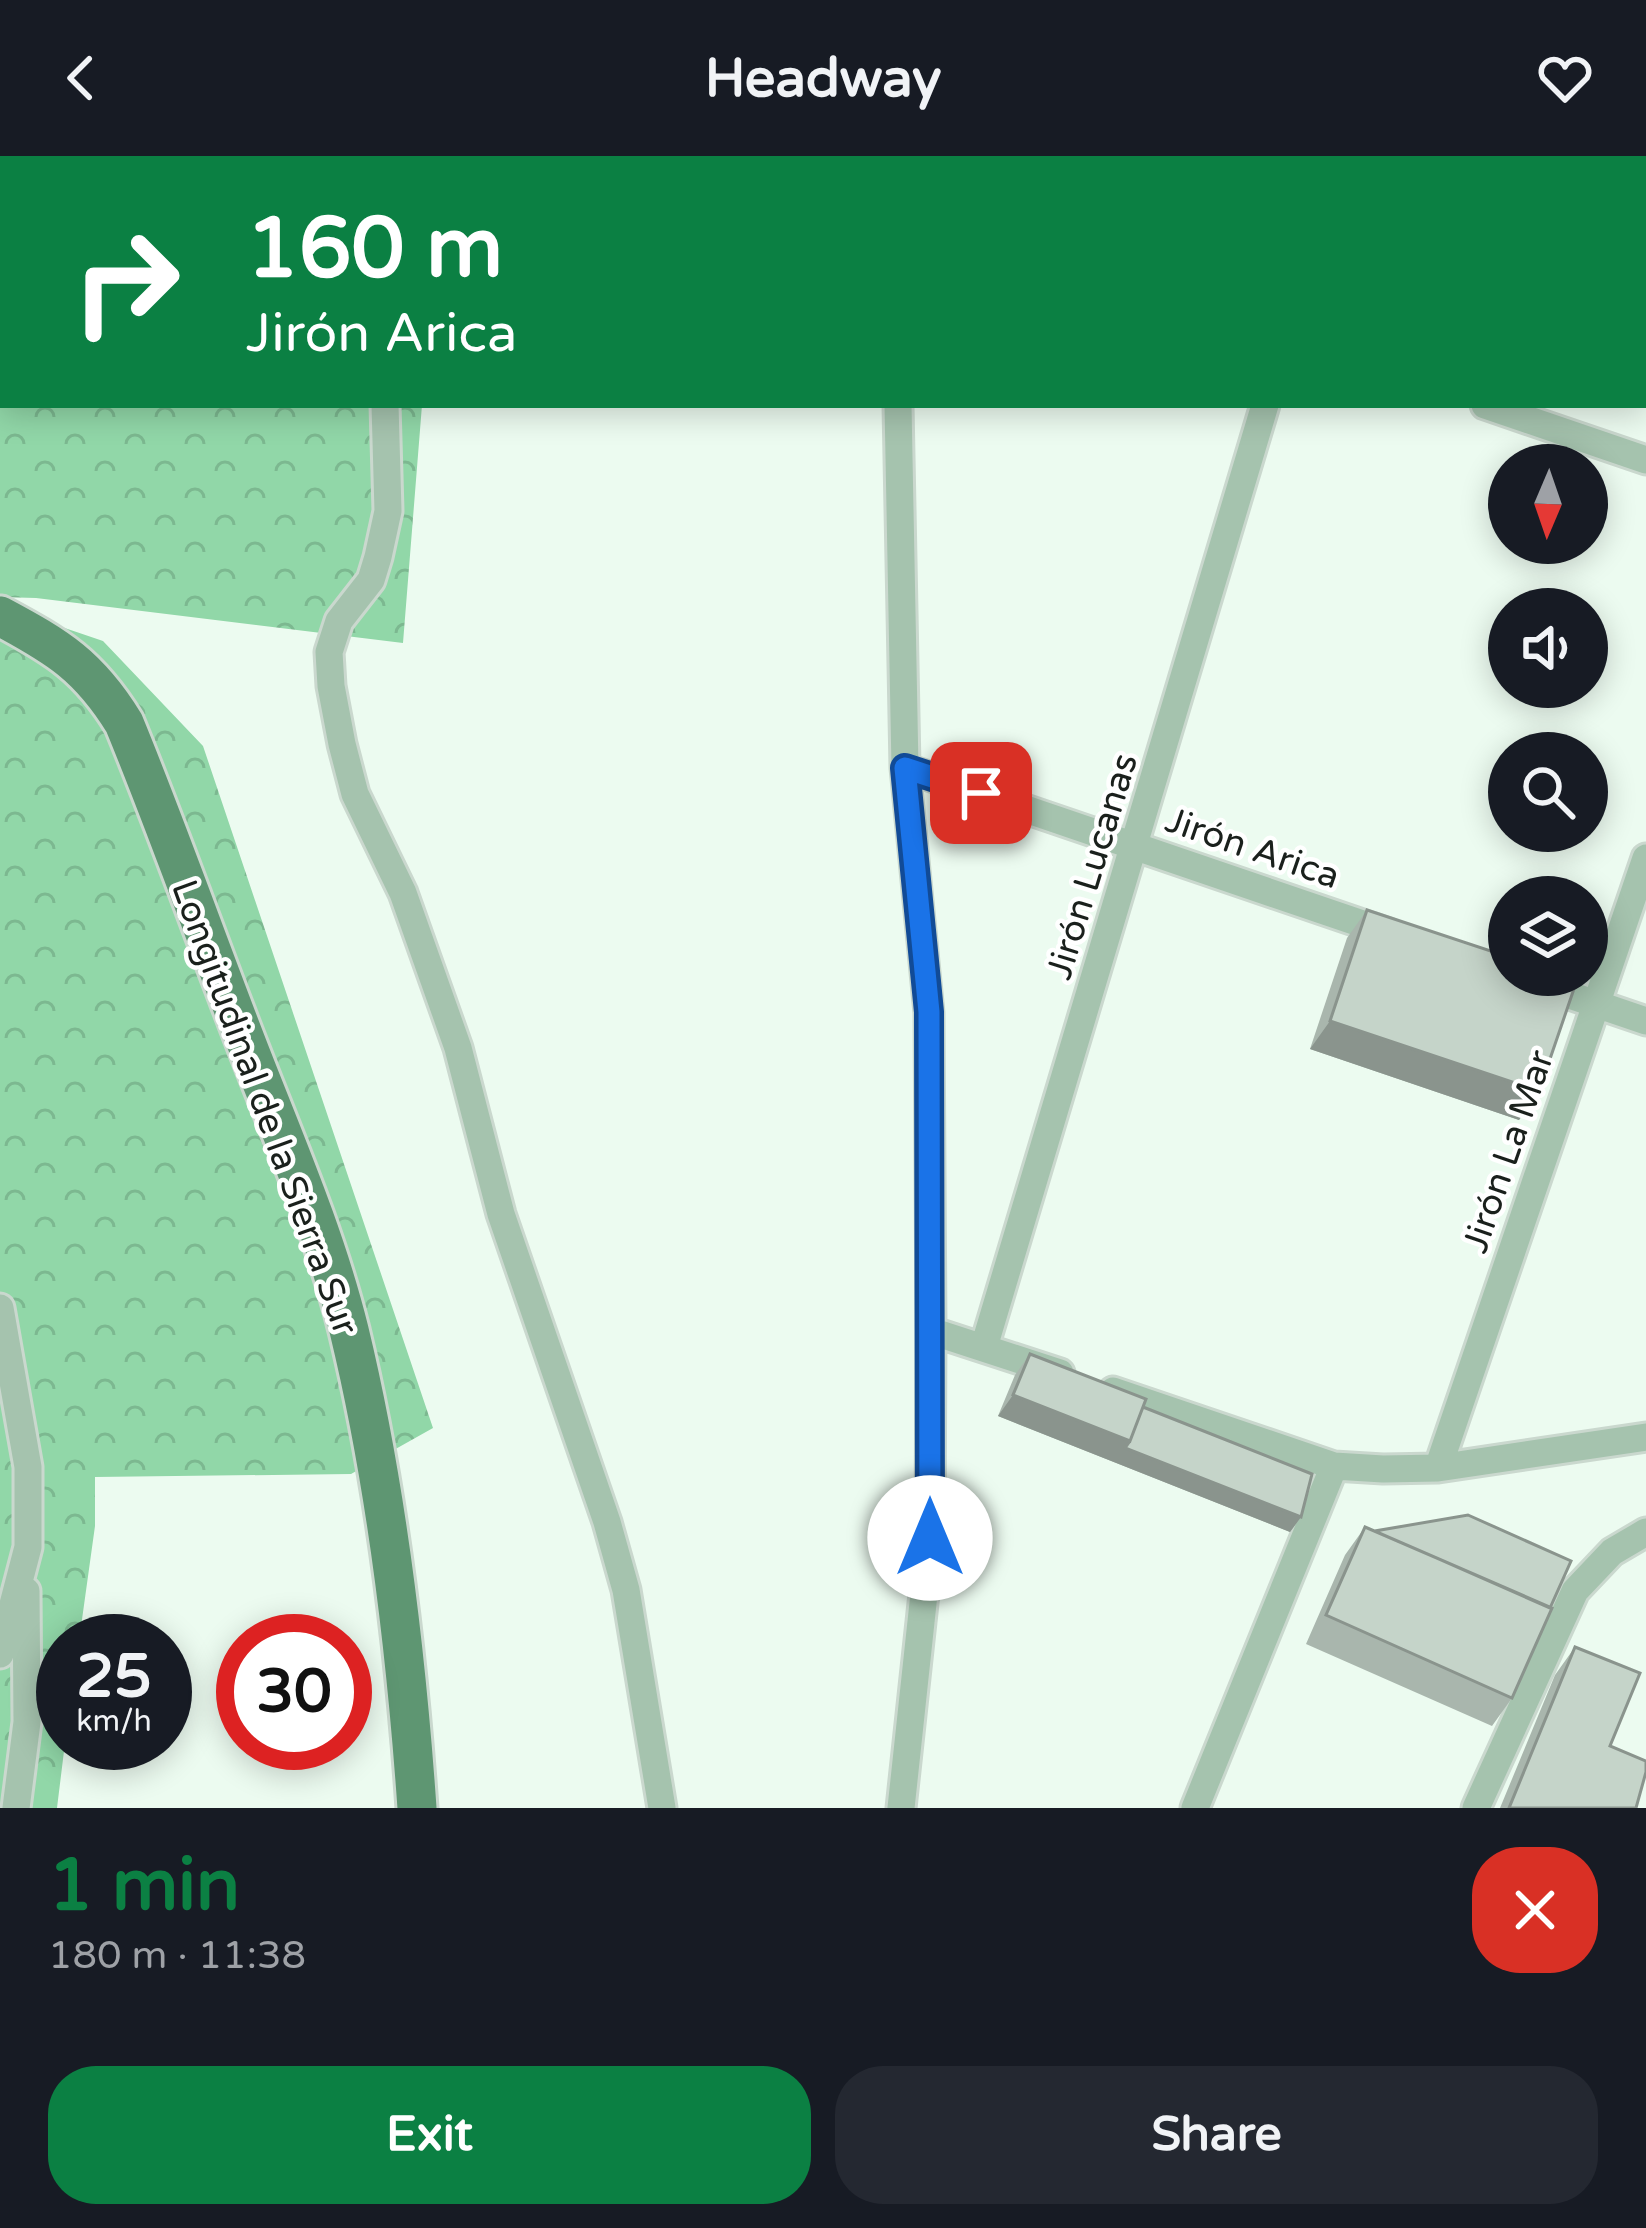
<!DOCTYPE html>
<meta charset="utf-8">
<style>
:root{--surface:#171b24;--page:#242831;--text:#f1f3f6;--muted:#9ea1a6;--accent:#0b8043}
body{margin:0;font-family:"Varela Round",sans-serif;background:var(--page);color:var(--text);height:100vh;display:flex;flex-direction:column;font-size:45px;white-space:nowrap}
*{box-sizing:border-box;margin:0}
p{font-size:39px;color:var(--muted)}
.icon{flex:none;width:66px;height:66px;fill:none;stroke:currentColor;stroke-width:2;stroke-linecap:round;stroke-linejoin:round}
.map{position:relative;height:1652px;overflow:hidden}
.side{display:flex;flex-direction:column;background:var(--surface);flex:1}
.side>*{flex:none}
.guide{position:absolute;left:0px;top:0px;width:1647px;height:252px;box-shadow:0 6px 30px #0003;background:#0b8043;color:#fff;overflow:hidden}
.needle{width:78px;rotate:182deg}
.buttons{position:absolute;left:1488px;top:288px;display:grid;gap:24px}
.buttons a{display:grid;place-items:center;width:120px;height:120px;border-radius:50%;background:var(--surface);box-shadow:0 6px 30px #0003;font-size:60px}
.speed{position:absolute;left:36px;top:1458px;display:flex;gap:24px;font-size:60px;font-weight:700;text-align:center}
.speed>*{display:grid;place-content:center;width:156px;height:156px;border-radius:50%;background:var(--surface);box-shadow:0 6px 30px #0003;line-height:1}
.speed small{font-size:30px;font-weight:400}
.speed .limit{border:18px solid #d22;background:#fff;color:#111}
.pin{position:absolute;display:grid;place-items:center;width:102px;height:102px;color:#fff;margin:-51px;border-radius:24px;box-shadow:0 6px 18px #0006}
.me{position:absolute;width:132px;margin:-66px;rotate:0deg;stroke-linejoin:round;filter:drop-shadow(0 0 9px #0008)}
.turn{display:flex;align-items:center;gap:42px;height:252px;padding:0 48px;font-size:54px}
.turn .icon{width:156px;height:156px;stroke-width:2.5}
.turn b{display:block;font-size:84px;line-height:102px}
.round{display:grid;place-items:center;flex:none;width:126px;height:126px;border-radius:48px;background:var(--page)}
.head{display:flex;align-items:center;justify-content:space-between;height:204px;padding:0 48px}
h1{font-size:72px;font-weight:700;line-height:90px;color:var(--accent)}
.cta{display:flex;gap:24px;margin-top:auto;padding:24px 48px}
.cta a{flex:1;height:138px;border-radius:48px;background:var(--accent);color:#fff;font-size:48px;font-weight:700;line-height:138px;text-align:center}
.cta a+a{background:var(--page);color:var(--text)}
header{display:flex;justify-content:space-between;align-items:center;height:156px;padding:0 48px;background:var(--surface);font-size:54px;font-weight:700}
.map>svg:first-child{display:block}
.forest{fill:url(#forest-crowns)}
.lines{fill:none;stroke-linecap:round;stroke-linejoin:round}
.minor-casing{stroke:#cad8ce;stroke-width:33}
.primary-casing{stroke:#cad8ce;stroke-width:45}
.minor{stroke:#a5c3ae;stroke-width:27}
.primary{stroke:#5e9672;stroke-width:39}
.wall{fill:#a9b6ad}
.shaded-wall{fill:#8a948d}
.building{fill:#c5d4c9;stroke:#8a948d;stroke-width:3}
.route-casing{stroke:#114b97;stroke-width:30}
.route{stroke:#1a73e8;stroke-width:21}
.labels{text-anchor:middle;stroke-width:9;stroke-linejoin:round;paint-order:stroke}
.street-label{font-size:36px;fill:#1a201c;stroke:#fff}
</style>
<header><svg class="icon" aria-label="back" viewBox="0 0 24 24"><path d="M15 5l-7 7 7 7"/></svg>Headway<svg class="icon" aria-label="heart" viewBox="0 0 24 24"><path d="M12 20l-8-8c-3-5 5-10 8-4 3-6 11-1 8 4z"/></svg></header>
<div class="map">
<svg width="1646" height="1652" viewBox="0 0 1646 1652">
<defs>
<pattern id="forest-crowns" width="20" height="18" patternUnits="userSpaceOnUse" patternTransform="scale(3)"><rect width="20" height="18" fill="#91d7a8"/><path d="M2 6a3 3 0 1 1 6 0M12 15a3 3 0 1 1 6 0" fill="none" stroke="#7cb890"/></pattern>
</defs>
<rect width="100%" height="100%" fill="#ecfbf0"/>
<path class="forest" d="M0 0H441V3H3V249H422L403 487 36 442 0 441Z
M0 450 103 485 203 590 433 1272 351 1318 95 1321V1370L79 1485H63V1587H65L57 1652H0Z"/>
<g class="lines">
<g class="minor-casing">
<path id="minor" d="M379 3V0
M898 3 899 0
M1348 3 1349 0
M1536 3 1537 0
M385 249 388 355 378 401 371 424 339 465 329 496 331 530 342 588 355 638 403 737 458 892 501 1058 607 1366 626 1434 662 1652
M898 249 905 612 929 857 931 1175 930 1382 901 1652
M1485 249 1646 304
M905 612 1389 777
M1511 819 1646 865
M0 1152 28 1311V1391L0 1498
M931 1175 1060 1217
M984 1191 1265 249
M1113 1235 1334 1310 1383 1313 1438 1312 1646 1281
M1438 1312 1646 702
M16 1652 27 1566 26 1435
M1195 1652 1334 1310
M1476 1652 1575 1435 1612 1396 1646 1376"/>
</g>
<g class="primary-casing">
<path id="primary" d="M0 460C58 491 89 510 124 567 168 674 206 783 248 891 284 984 325 1077 349 1174 386 1327 406 1495 417 1652"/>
</g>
<use href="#minor" class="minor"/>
<use href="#primary" class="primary"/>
</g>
<path class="wall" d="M1367 754 1539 935 1519 964 1310 893 1347 782Z
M1030 1198 1143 1251 1301 1361 1290 1376 998 1260 1015 1219Z
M1365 1371 1512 1542 1492 1570 1306 1488 1345 1399Z
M1575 1491 1610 1590 1636 1652H1500L1555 1519Z"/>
<path class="shaded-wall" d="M1644 167H1646V195L1644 194Z
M1330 865 1539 935 1519 964 1310 893Z
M1013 1239 1130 1285 1301 1361 1290 1376 998 1260Z"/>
<path class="building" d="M1367 754 1509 801V819H1562L1577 824 1539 935 1330 865Z
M1030 1198 1146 1243 1130 1285 1013 1239Z
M1143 1251 1312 1318 1301 1361 1125 1292 1130 1285Z
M1468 1359 1571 1405 1550 1452 1375 1375Z
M1365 1371 1552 1452 1512 1542 1326 1459Z
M1575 1491 1640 1517 1610 1590 1646 1605V1616L1636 1652H1509Z"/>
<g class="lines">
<g class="route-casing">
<path id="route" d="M930 1382 929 856 905 612 981 637"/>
</g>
<use href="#route" class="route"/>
</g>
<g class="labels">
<g class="street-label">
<text transform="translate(1253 691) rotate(19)" y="13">Jirón Arica</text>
<text transform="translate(1091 710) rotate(-73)" y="13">Jirón Lucanas</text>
<text transform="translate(266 951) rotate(70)" y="13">Longitudinal de la Sierra Sur</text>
<text transform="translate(1507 995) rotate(-71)" y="13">Jirón La Mar</text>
</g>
</g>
</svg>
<div class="buttons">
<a><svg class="needle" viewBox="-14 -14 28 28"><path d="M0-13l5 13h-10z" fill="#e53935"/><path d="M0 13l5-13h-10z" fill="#9ea1a6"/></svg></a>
<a><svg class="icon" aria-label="sound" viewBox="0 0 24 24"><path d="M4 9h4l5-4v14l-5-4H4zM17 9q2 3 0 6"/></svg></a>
<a><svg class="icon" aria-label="search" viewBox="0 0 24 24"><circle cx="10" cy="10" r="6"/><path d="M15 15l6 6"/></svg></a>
<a><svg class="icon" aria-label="layers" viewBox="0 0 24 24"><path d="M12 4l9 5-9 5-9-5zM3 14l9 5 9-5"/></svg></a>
</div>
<div class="speed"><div>25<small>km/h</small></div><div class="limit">30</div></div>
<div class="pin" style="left:981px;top:637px;background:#d93025"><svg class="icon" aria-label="arrive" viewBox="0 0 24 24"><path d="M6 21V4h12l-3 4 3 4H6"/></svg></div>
<svg class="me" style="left:930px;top:1382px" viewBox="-20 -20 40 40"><circle r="19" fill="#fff"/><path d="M0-13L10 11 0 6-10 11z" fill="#1a73e8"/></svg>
<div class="guide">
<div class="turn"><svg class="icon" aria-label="right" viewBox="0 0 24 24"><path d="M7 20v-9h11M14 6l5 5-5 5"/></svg><div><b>160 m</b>Jirón Arica</div></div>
</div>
</div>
<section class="side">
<div class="head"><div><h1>1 min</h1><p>180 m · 11:38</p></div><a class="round" style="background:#d93025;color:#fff"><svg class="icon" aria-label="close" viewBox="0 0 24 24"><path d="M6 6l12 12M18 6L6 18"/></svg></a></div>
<div class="cta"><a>Exit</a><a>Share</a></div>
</section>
